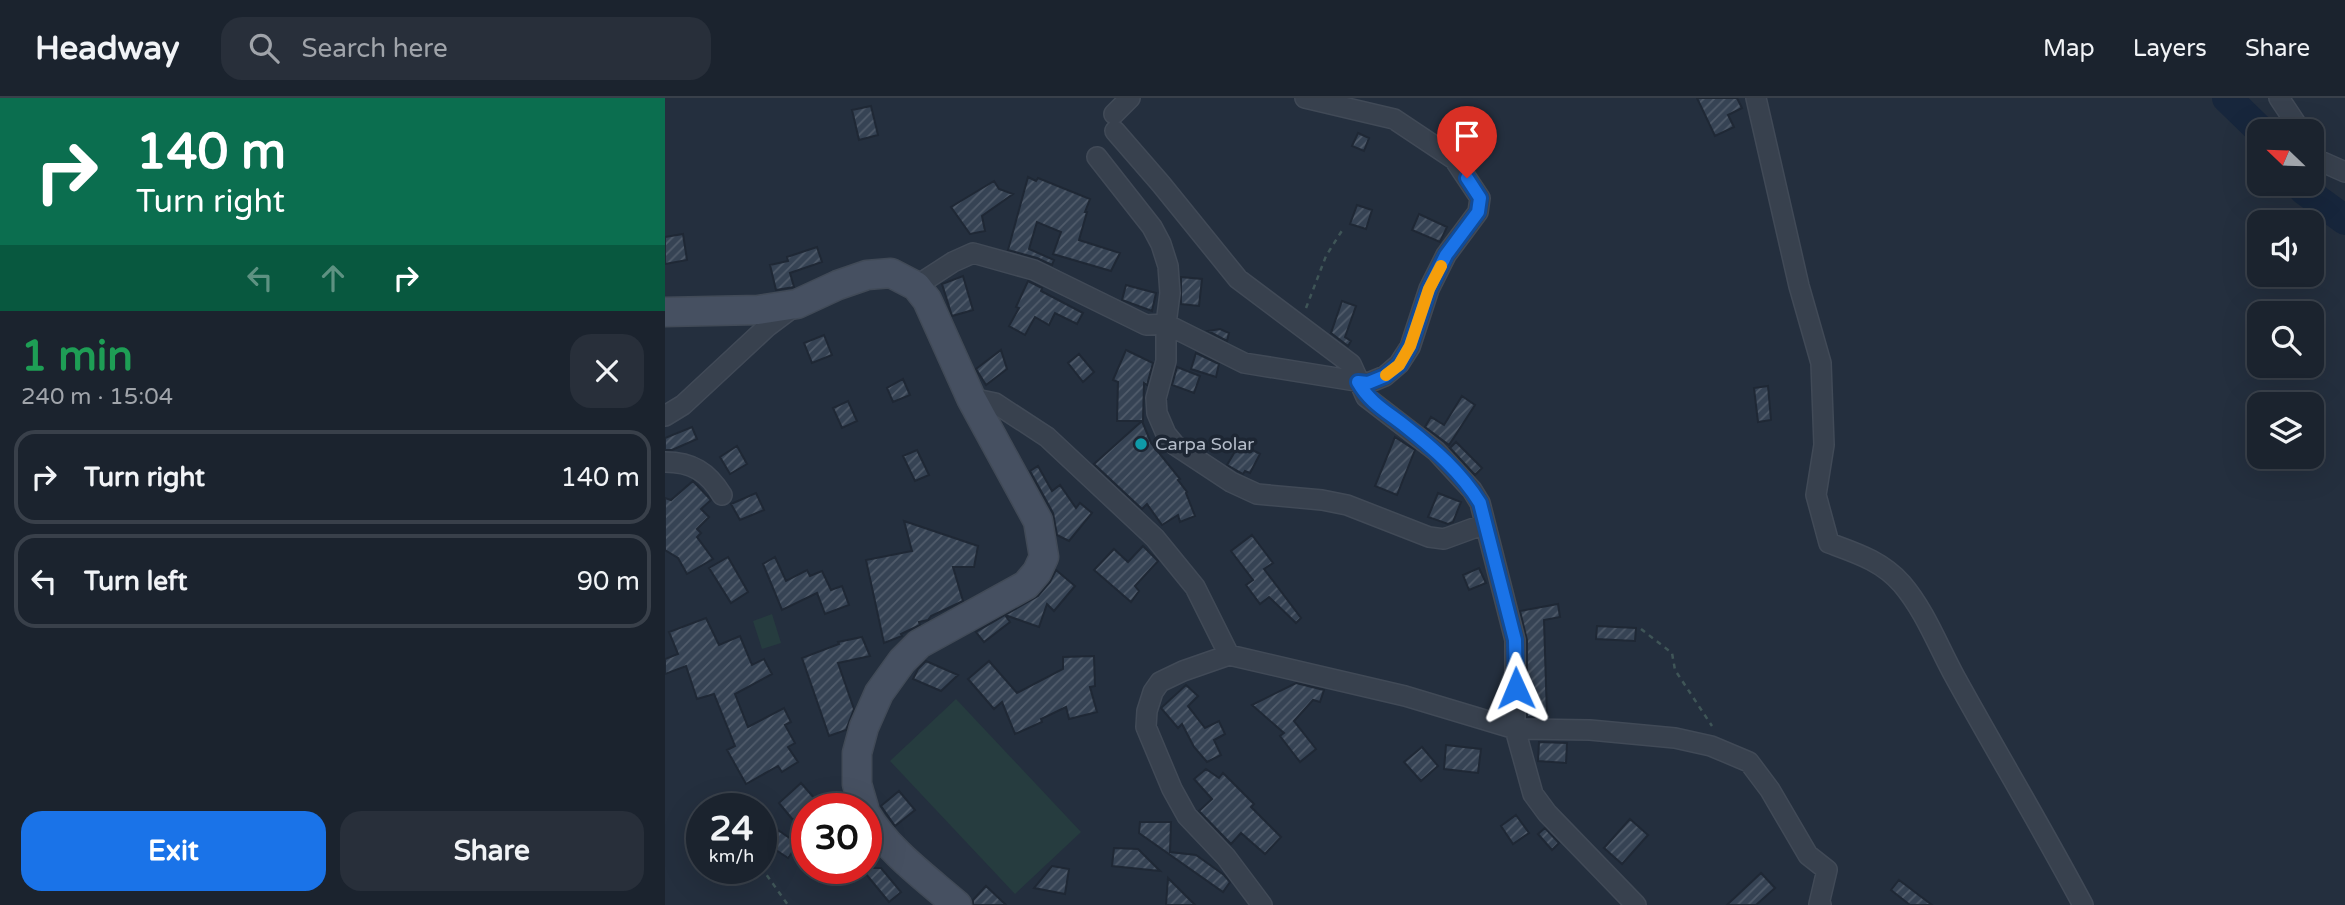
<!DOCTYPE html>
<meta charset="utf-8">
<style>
:root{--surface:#1b232e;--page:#282f3a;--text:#f1f3f6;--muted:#a0a4aa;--line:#39404a;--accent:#1a73e8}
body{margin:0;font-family:"Varela Round",sans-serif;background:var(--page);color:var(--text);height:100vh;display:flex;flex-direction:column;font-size:26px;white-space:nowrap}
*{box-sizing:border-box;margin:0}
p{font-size:23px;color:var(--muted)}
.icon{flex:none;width:38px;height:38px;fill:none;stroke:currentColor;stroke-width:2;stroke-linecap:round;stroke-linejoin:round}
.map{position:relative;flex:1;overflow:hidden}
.details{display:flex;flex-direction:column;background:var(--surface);width:665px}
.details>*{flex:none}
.banner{background:#0b6e4f;color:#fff;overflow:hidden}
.needle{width:46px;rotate:293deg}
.fabs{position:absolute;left:1582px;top:21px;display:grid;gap:14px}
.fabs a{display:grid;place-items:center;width:77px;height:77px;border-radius:14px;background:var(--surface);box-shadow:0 7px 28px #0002,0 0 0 2px var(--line);font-size:35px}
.speed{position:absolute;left:21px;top:695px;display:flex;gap:14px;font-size:35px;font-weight:700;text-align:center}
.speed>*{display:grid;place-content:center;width:91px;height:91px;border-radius:50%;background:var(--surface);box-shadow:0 7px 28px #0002,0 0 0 2px var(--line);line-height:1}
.speed small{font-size:18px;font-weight:400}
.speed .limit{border:10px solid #d22;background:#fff;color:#111}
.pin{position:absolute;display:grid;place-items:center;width:60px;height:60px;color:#fff;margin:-72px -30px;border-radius:50% 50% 50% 0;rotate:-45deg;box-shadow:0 0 7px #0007}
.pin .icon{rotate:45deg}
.me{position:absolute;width:77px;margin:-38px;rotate:359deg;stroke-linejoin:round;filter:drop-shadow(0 0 5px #0008)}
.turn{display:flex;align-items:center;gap:24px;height:147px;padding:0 21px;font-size:32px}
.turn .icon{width:91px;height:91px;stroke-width:2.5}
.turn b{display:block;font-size:49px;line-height:60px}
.lanes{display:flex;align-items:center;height:66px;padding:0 21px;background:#0003;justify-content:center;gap:35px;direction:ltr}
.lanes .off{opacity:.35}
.round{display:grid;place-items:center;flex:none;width:74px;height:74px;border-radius:21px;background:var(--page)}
.headline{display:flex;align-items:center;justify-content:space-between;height:119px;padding:0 21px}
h1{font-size:42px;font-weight:700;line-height:52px;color:#1e9e55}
.action{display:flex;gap:14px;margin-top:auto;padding:14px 21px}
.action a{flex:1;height:80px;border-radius:21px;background:var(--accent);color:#fff;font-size:28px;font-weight:700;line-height:80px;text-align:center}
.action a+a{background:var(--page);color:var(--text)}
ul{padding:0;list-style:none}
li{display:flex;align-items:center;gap:21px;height:94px;margin:0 14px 10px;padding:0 7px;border:4px solid var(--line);border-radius:21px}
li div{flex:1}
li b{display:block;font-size:26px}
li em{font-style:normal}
header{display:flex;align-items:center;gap:42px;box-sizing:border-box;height:98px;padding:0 35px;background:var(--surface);border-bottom:2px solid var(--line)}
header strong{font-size:33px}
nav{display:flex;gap:38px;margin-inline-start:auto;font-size:24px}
.search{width:490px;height:63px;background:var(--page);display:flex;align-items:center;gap:18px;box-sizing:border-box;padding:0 24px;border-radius:21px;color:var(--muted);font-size:26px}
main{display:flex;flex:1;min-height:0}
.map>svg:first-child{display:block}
.pitch{fill:#263c3f}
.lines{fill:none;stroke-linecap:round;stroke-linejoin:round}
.river{stroke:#17263c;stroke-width:30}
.building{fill:url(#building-hatch);stroke:#1f2835;stroke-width:2}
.street-casing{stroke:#414a57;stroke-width:22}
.secondary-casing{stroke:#414a57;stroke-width:31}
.path{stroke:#3f5557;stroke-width:2.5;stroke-dasharray:5 5;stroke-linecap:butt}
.street{stroke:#38414e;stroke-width:19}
.secondary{stroke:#465061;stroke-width:28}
.route-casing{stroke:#114b97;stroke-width:18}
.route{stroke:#1a73e8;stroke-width:12}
.slow{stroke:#f59e0b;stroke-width:12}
.culture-dot{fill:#0f9aa8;stroke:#1d2633;stroke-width:2.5}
.labels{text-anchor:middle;stroke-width:7;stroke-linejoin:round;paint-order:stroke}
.poi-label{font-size:18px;fill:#b4bcc9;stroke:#1d2633;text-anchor:start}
</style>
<header>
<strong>Headway</strong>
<div class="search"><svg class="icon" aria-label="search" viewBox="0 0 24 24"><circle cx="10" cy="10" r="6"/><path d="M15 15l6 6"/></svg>Search here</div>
<nav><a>Map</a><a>Layers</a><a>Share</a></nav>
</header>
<main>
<section class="details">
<div class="banner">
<div class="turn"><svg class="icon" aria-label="right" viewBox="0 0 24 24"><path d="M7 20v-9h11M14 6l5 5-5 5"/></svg><div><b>140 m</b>Turn right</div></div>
<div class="lanes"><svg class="icon off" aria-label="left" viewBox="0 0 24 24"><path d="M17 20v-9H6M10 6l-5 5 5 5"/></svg><svg class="icon off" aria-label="ahead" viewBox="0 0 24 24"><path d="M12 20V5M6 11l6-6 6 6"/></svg><svg class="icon" aria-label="right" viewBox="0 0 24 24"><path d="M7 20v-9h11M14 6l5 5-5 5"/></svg></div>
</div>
<div class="headline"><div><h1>1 min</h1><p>240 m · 15:04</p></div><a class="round"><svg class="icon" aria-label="close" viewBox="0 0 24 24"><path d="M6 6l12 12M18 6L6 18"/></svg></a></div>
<ul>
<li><svg class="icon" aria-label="right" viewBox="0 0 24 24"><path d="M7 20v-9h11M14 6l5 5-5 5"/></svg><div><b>Turn right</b></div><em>140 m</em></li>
<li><svg class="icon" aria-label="left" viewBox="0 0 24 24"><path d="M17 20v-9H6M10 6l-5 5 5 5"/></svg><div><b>Turn left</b></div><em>90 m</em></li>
</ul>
<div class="action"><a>Exit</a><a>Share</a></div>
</section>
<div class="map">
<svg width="1680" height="807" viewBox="0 0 1680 807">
<defs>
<pattern id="building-hatch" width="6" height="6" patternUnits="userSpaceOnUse" patternTransform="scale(1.75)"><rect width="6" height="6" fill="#364354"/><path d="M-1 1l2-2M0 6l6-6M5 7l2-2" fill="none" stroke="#515c6b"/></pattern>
</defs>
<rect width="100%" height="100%" fill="#242f3e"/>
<path class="pitch" d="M107 516 116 545 97 551 88 523Z
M291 601 416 734 350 796 225 663Z"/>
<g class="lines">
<path class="river" d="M1562 0 1596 33
M1634 86 1639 92 1680 122"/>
</g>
<path class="building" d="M1032 0H1072L1077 10 1063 17 1069 29 1050 38Z
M206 8 213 37 194 42 187 12Z
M693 35 704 40 699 53 687 48Z
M363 79 371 83 373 80 425 101 420 114H422L414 142 455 155 446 173 388 156 396 134 372 124 364 151 389 162 387 167 372 160 343 152Z
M329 83 334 91 348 96 317 118 320 133 305 136 286 109Z
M692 107 707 112 701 131 685 126Z
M754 116 782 129 775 144 747 132Z
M18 136 22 162 0 166V139Z
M152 149 157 164 125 175 129 189 111 192 105 167 123 163 122 159Z
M298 178 308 212 287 218 277 186Z
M516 179 537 181 534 208 516 206Z
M363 183 377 190 376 193 418 215 412 226 390 215 384 227 370 219 360 237 344 228 354 210 351 209Z
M461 187 491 195 487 213 457 202Z
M677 203 691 208 680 239 686 243 683 248 666 235Z
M555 231 564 235 562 243 543 233Z
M159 237 167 257 147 265 139 245Z
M336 252 342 271 321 287 311 271Z
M461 252 488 265 482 287 479 285 478 323H452L453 284 448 282Z
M531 255 554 266 551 279 526 271Z
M414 256 429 274 418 284 403 265Z
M512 269 535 278 529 295 507 287Z
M238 281 245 297 228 304 222 290Z
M1103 288 1106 322 1093 324 1089 290Z
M797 298 810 307 784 347 760 329 766 319 779 327Z
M183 303 192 323 177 330 168 310Z
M477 323 486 345 515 381 513 382 522 394 521 395 530 418 515 424 513 417 497 427 482 406 477 411 429 366Z
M27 329 32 341 7 352H0V340Z
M730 339 750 352 732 397 710 388Z
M791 344 817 370 810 377 785 350Z
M575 345 595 356 585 375 580 373 578 376 562 367Z
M72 348 82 366 65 376 55 359Z
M252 352 264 377 250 383 238 358Z
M373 368 387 393 395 387 411 410 415 405 427 415 404 443 392 437 388 415 365 373Z
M28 383 46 402 36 411 44 419 32 431 36 435 32 439 48 461 22 476 13 460 0 452V400L6 402Z
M91 395 99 412 75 422 66 406Z
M773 395 796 404 788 424 783 426 763 419Z
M239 423 313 448 309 469H288L298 503 266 518 263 522 254 524 255 527 236 536 237 538 219 545 201 462 247 453Z
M587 437 608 465 599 471 636 520 631 525 604 499 595 506 581 487 588 482 566 453Z
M478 448 493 463 470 488 474 493 466 504 429 472 449 451 463 464Z
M63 459 83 494 66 505 44 470Z
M110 459 121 483 142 472 145 478 157 473 166 492 177 488 184 507 160 516 152 495 117 512 98 466Z
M814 470 821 485 804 492 798 477Z
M391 472 410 488 389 513 382 506 374 529 340 517 373 498 385 484Z
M893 506 895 519 879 522 882 619H862V542L855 513Z
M340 517 345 524 319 544 311 534Z
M41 520 54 547 75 538 87 567 99 561 107 576 70 596 83 629 119 610 126 624 120 627 130 645 123 649 133 664 117 674 113 668 81 686 62 652 70 648 49 596 32 601 21 568 0 576V561L13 556 4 534Z
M932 528 971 530 970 543 931 541Z
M197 539 205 558 173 565 189 611 181 632 164 638 137 560 174 546 173 544Z
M429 558 430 588 425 589 432 614 404 621 401 609 376 621 377 624 350 636 337 604 329 611 303 581 324 563 352 595 398 571V559Z
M261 563 293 577 276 593 248 581 253 571Z
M631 585 659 592 655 604 648 602 629 623 651 651 635 664 615 638 619 635 587 607Z
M521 587 533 598 523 608 540 630 554 623 560 636 549 642 556 657 542 664 529 649 517 626 513 630 496 610Z
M874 644 902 645 901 665 873 663Z
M781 647 816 651 813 675 779 671Z
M757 649 773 668 756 683 739 664Z
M541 671 554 680 558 675 589 706 586 709 616 739 600 756 576 735 566 746 534 713 547 701 529 681Z
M136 685 150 701 128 722 114 705Z
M234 693 250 712 230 728 216 708Z
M851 717 864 735 848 746 836 728Z
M965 721 983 737 957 766 939 750Z
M475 724H506L505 754 531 757 559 777 565 784 558 794 474 735Z
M880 730 894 745 887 752 873 736Z
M113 732 133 746 123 760 102 746Z
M449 750 473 751 495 773 447 768Z
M387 768 404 771 400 796 369 790Z
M196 770H216L236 794 224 804Z
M1096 775 1110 790 1091 807H1062Z
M503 780 530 807H501Z
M1234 782 1267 807H1245L1226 792Z
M321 788 341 807H308V802Z"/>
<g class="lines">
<g class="street-casing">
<path id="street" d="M1091 0 1134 188 1156 265 1159 347 1151 397 1164 445C1191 455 1217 463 1237 486 1260 513 1273 548 1290 579 1332 655 1377 730 1418 807
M1614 0 1636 33
M449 16 465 0
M450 33 496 86 573 181 686 266 701 299 771 353 807 392 815 405 850 542V631L925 632 1010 640 1046 648 1084 664 1105 692 1143 757 1162 772 1154 806 1156 807
M1647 51 1653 62 1680 74
M432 59 487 129 496 146 503 168 505 195 501 226V263L491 300 492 315 501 336 510 347 566 384 592 396 657 402 682 407 764 439 779 441 820 426
M251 188 288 164 308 155 369 172 481 227 501 226 579 265 703 285 720 278 734 266 745 249 764 191 781 157 813 114 815 100 789 61 729 21 640 0
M306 300 330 305 382 339 490 440 530 489 564 557
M0 318 18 307 102 229 130 208
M0 364C27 364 43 374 57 397
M597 807 561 759 522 718 507 691 481 629 482 613 488 594 495 584 518 573 564 557 740 598 850 631 868 696 882 715 971 807"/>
</g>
<g class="secondary-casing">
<path id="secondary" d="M0 214 93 212 132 206 173 187 202 177 226 175 251 188 262 202 306 300 373 423 379 459 372 474 361 487 254 546 237 563 214 595 199 629 192 655V686L199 710
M201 716C222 752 261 780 292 807"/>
</g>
<path class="path" d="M641 210 661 158 678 131
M976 531 1007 555 1010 572 1047 628
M96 769 123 807"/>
<use href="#street" class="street"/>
<use href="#secondary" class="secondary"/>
</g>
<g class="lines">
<g class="route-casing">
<path id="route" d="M802 80 815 100 813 114 781 157 764 191 745 248 734 267 720 278 703 285 693 284C705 305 721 313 740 328 768 350 796 374 815 405L850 542 851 590"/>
</g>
<use href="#route" class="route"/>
<path class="slow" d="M721 277 734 267 745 248 764 191 776 168"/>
</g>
<circle class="culture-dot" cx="476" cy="346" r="7"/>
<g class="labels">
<g class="poi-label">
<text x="490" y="352">Carpa Solar</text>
</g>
</g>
</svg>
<div class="fabs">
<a><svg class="needle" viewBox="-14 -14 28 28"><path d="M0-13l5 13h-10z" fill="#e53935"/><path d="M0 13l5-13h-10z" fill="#a0a4aa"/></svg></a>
<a><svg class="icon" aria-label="sound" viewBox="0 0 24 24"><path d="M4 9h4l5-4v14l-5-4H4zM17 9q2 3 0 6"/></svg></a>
<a><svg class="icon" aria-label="search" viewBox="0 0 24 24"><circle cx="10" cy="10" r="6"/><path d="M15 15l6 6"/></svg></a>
<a><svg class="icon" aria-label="layers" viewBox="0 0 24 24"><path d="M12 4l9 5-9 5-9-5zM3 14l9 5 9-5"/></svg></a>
</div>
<div class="speed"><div>24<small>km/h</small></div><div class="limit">30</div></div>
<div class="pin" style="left:802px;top:80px;background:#d93025"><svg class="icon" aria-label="arrive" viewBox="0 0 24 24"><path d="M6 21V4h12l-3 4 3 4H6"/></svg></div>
<svg class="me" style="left:851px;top:590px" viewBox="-20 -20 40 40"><path d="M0-17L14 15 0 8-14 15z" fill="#1a73e8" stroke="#fff" stroke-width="4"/></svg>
</div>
</main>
